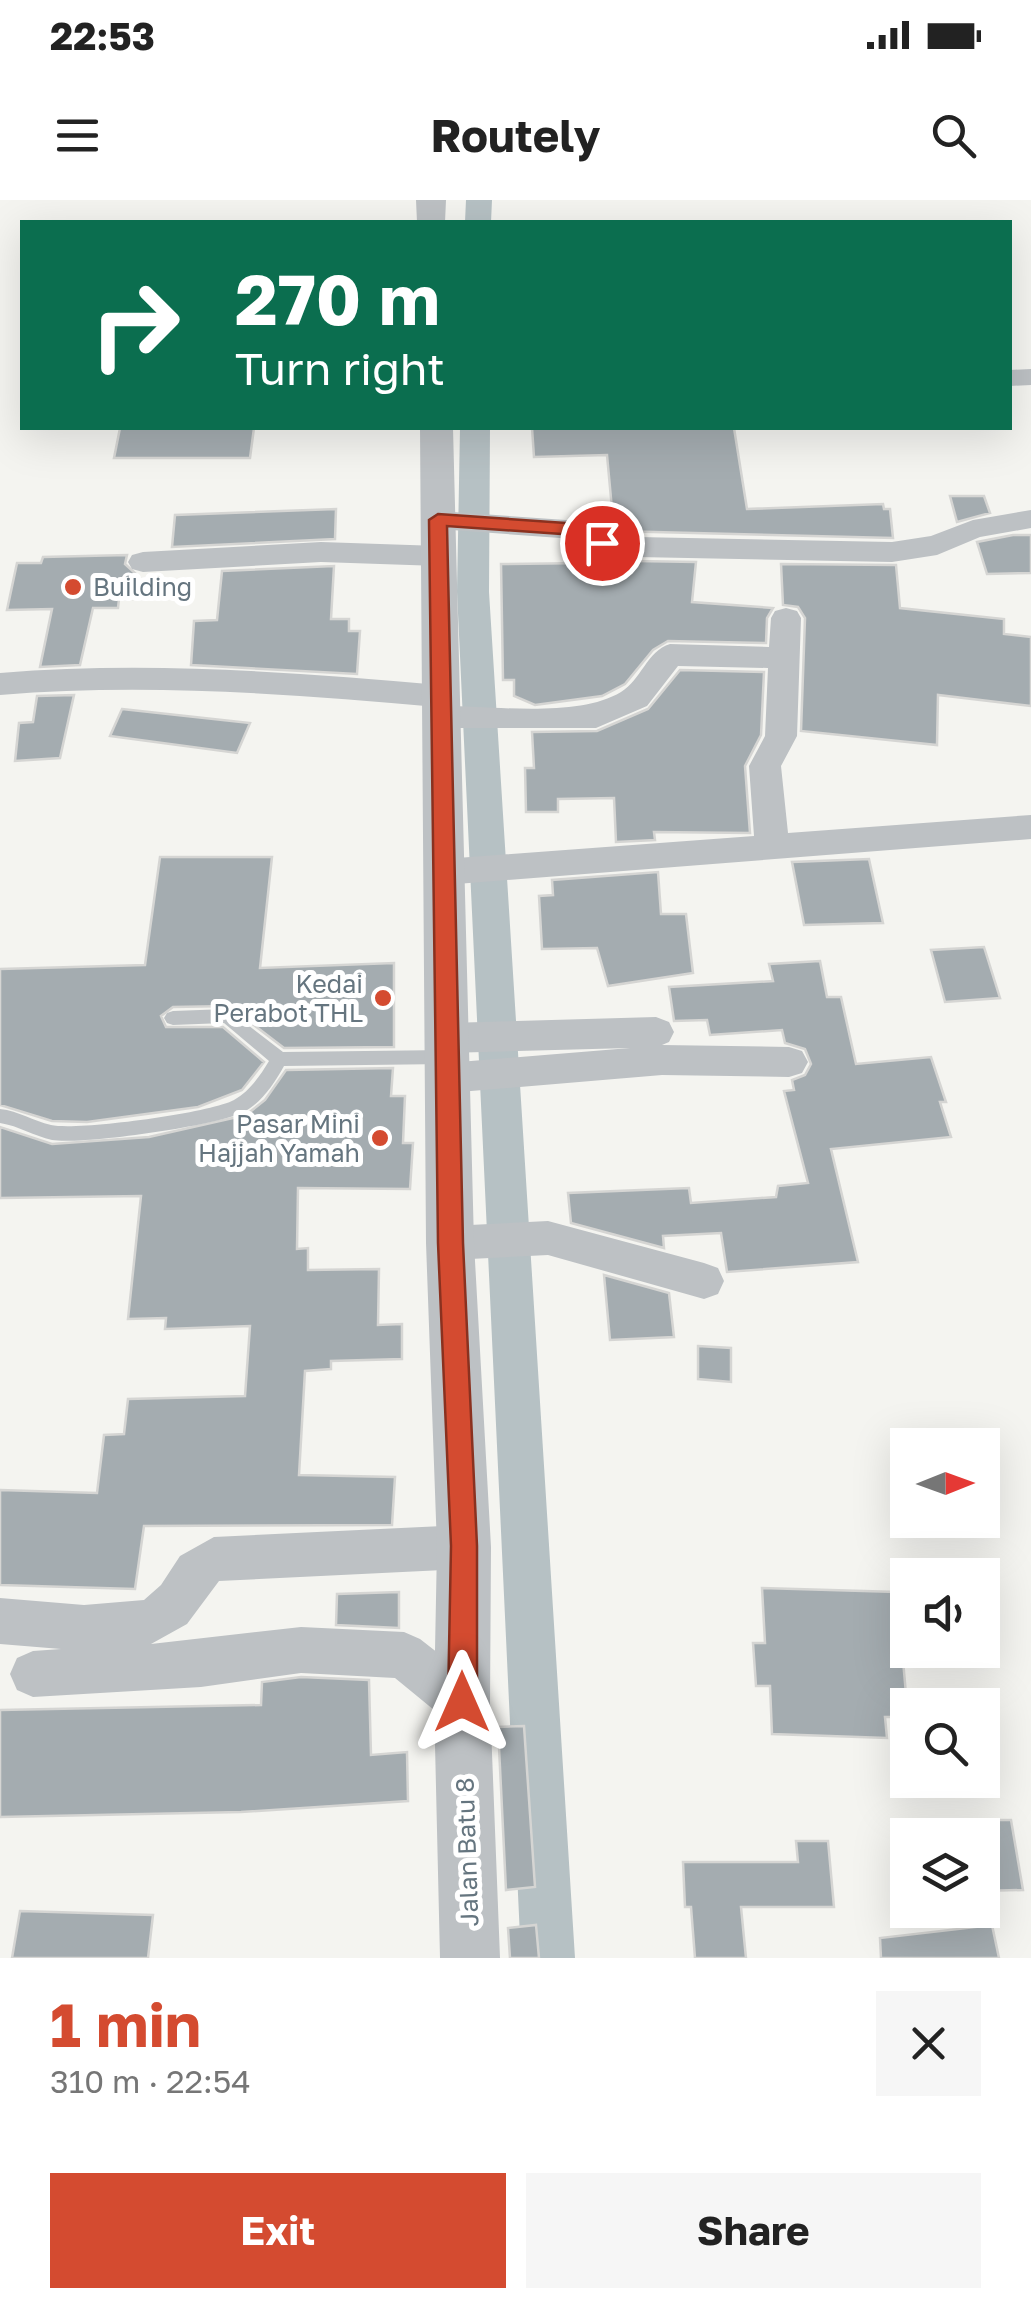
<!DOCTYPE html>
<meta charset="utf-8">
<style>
:root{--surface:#fff;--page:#f6f6f6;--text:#222;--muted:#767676;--accent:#d44b30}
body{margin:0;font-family:"Golos Text",sans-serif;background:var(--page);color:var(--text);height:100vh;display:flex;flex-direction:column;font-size:38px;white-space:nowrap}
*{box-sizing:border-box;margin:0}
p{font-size:32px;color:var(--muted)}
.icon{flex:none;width:55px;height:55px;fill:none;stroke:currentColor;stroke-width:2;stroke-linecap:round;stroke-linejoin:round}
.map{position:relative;height:1758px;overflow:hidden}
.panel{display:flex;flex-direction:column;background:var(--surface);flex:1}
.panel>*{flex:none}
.guide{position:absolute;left:20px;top:20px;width:992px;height:210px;border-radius:0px;box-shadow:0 10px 40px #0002;background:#0b6e4f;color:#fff;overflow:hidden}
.needle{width:65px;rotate:89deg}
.buttons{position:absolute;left:890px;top:1228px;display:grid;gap:20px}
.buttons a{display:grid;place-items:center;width:110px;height:110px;border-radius:0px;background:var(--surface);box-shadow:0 10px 40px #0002;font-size:50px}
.pin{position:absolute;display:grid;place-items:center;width:85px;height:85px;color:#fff;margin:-42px;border:5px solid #fff;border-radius:50%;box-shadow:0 2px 10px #0007}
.me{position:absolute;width:110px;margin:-55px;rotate:0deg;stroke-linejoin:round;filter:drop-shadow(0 0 8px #0008)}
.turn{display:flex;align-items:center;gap:35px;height:210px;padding:0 50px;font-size:45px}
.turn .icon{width:130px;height:130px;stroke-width:2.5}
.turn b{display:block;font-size:70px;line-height:85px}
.round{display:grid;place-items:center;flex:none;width:105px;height:105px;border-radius:0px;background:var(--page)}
.headline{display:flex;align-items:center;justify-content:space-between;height:170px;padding:0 50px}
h1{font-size:60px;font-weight:700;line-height:75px;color:var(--accent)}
.primary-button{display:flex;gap:20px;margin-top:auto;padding:20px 50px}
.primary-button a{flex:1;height:115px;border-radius:0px;background:var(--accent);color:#fff;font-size:40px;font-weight:700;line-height:115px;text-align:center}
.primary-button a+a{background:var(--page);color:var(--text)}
.status{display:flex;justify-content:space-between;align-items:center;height:70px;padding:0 50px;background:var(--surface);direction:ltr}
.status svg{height:28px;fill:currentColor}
header{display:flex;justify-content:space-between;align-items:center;height:130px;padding:0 50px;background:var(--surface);font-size:45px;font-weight:700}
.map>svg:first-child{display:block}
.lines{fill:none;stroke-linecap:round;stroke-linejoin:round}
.canal{fill:#b6c1c4;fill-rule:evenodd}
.building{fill:#a4acb0;stroke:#d5d5d3;stroke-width:2.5}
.service{fill:#bdc1c4;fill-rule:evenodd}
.minor{fill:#bdc1c4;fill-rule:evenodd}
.tertiary{fill:#bdc1c4;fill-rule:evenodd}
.route{fill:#d44b30;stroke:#8a311f;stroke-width:2.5}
.poi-dot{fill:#d44b30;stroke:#fff;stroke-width:4}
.labels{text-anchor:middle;stroke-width:10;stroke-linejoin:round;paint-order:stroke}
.poi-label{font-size:25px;fill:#65757f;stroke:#fff;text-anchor:end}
.street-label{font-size:25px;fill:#65757f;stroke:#fff}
</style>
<div class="status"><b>22:53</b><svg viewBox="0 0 49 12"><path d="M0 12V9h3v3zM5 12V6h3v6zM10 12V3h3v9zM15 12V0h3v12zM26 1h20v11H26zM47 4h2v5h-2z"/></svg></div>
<header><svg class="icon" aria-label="menu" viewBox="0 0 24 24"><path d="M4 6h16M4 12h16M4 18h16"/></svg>Routely<svg class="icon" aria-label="search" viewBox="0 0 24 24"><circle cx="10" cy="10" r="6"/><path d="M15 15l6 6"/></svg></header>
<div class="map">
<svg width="1031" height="1758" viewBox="0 0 1031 1758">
<rect width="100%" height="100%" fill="#f4f4f0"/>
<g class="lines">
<path class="canal" d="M466 0H492L491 22H465Z
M460 228H490L489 392 575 1758H521L457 392Z"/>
</g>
<path class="building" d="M120 228H254L250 258H114Z
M532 228H734L747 309 883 304 884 309H890L893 338 614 331 607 255 534 257Z
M950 296H984L990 313 957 322Z
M336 309 335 339 172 347 175 315Z
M1013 335H1031V373L987 374 977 342Z
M589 352 637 361 696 362 692 402 773 408 767 418 766 443 668 441 653 450 625 484 602 496 535 505 514 496V480H503L501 364 587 363Z
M127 355 125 364 136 374 133 399H119L118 408H93L80 465 40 467 52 409 7 410 17 363H41L43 357Z
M781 364 896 365 900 408 1004 419V434L1031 437V506L938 495 937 545 801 531 805 418 798 407 783 405Z
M334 366 331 419H349V431H360L357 474 191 465 194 421 217 420 222 371Z
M680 470 764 472 761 535 745 566 750 633 654 632 655 640 616 642 614 598 558 599V612H526L525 568H534L532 532 597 531 648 509Z
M74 495 60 558 15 561 19 523 33 522 37 496Z
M122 509 250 523 237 553 110 536Z
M160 657H272L260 768 394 763V847L284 848 229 806 173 807 161 816 166 827H223L264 862 242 890 198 907 87 922 52 921 0 905V769L145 765Z
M869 659 883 723 804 725 792 662Z
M658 672 661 714H686L693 773 608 786 597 748 542 749 539 696 553 695 552 680Z
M984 747 1000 798 945 802 931 750Z
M820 761 827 797H841L856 864 931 857 946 902H940L951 937 831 949 858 1062 727 1072 721 1033 663 1036 664 1048 571 1023 568 993 689 988 691 1003 776 997 778 986 808 983 784 891 794 890 792 880 805 875 811 864 805 849 785 843 782 830 710 835 707 820 674 821 669 787 773 781 769 764Z
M393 868 391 896H405L403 943H413L410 989 298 988 297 1049 308 1048V1070L379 1069 378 1125 402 1124V1159L331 1161V1169L305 1171 299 1275 395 1277 392 1325 144 1326 135 1389 0 1385V1290L97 1293 104 1235 124 1234 128 1199 245 1196 250 1126 165 1129 166 1118 128 1119 141 996 0 998V927L52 944 149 937 246 915 265 900 286 870Z
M604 1075 669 1093 674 1137 610 1140Z
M698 1146 731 1148V1182L698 1179Z
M762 1388 897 1392 908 1517H885L887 1538 772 1534 770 1486H756L753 1443H765Z
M399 1392V1428L336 1425 337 1394Z
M301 1477 369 1480 371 1555 407 1552 408 1601 241 1612 0 1617V1510L261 1505 262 1482Z
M524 1526 535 1687 506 1690 498 1527Z
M982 1620H1011L1023 1690 982 1691Z
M796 1641H828L834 1707H741L746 1758H695L691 1707H685L683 1662H798Z
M20 1711 153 1715 148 1758H12Z
M536 1725 539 1758H510L508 1728Z
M992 1725 999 1758H881L880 1738Z"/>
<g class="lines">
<path class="service" d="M227 809 283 852 447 850 453 852 456 857 453 862 447 864 284 866C274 884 262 902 244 912 216 926 82 945 52 940 34 936 19 926 0 923V909C19 911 33 921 51 925 78 931 210 913 234 900 249 892 260 876 269 861L224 823 173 825 167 823 164 818 167 813 173 811Z"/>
<path class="minor" d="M1031 169V185L1010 186V170Z
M1031 310V328L980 337 937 355 892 362 637 357 593 350 574 339 438 329 428 327 423 320 428 313 438 311 580 321 610 334 637 337 892 342 931 336 973 320Z
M321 342 439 346 449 349 454 356 449 363 439 366 321 362 143 372 132 369 128 362 132 355 143 352Z
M786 408 797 411 801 418 797 536 781 566 788 633 1031 615V639L444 685 432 681 427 672 432 663 444 659 754 636 749 566 765 536 768 468 678 466 647 506 596 528H441L430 525 425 517 430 509 437 507C291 494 146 483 0 495V473C147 461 293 472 440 485L451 488 456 496 444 506C495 506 578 518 621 492 641 480 647 451 670 444L769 447 771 418 775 411Z
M656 817 669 822 674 832 669 842 662 845 789 847 802 851 808 862 802 873 789 877 662 875 447 893 434 889 428 878 434 867 447 863 630 848 447 853 434 849 429 838 434 827 447 823Z
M548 1021 704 1063 718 1068 724 1081 718 1094 704 1099 548 1055 450 1060 436 1055 430 1043 436 1031 450 1026Z
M464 1325 480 1332 486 1347 480 1362 464 1369 219 1381 187 1424 151 1444 301 1427 404 1432 420 1439 479 1485 485 1502 479 1519 462 1525 445 1519 395 1478 301 1473 201 1487 33 1497 17 1490 10 1474 17 1458 33 1451 61 1449 0 1444V1398L84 1405 144 1400 161 1385 180 1356 214 1337Z"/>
<path class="tertiary" d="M416 0H446L445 22H417Z
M420 228H453L474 1043 491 1347 490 1502 500 1758H440L434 1502 437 1347 426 1043Z"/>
</g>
<path class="route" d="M438 314 580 324 611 343 602 349 576 335 447 326 463 1043 477 1346V1502L473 1512 462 1516 452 1512 448 1502 451 1346 438 1043 429 320Z"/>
<g class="poi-dot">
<circle cx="73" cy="387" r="10"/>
<circle cx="383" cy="798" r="10"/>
<circle cx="380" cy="938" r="10"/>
</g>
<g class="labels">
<g class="poi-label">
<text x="93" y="396" text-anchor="start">Building</text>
<text x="363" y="793">Kedai<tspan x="363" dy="29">Perabot THL</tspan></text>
<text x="360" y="933">Pasar Mini<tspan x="360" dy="29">Hajjah Yamah</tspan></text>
</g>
<g class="street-label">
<text transform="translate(467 1652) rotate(-92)" y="9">Jalan Batu 8</text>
</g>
</g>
</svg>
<div class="buttons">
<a><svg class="needle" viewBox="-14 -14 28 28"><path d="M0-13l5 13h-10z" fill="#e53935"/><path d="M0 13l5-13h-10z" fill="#767676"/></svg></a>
<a><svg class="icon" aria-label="sound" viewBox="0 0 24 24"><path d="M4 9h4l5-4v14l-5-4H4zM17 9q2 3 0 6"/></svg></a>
<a><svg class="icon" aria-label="search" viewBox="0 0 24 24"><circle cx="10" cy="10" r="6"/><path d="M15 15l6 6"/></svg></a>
<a><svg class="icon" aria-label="layers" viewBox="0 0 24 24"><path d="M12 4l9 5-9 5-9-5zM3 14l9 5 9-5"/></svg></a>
</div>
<div class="pin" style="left:602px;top:343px;background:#d93025"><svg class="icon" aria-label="arrive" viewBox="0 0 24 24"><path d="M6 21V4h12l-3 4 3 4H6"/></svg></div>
<svg class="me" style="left:462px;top:1502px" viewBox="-20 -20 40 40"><path d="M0-17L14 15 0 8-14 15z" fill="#d44b30" stroke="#fff" stroke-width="4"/></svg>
<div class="guide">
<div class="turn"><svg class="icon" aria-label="right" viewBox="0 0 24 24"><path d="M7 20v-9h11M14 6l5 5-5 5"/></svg><div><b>270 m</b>Turn right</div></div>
</div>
</div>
<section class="panel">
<div class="headline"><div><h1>1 min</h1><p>310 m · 22:54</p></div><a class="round"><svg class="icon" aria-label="close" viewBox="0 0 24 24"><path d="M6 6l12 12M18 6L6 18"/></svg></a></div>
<div class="primary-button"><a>Exit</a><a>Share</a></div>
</section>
